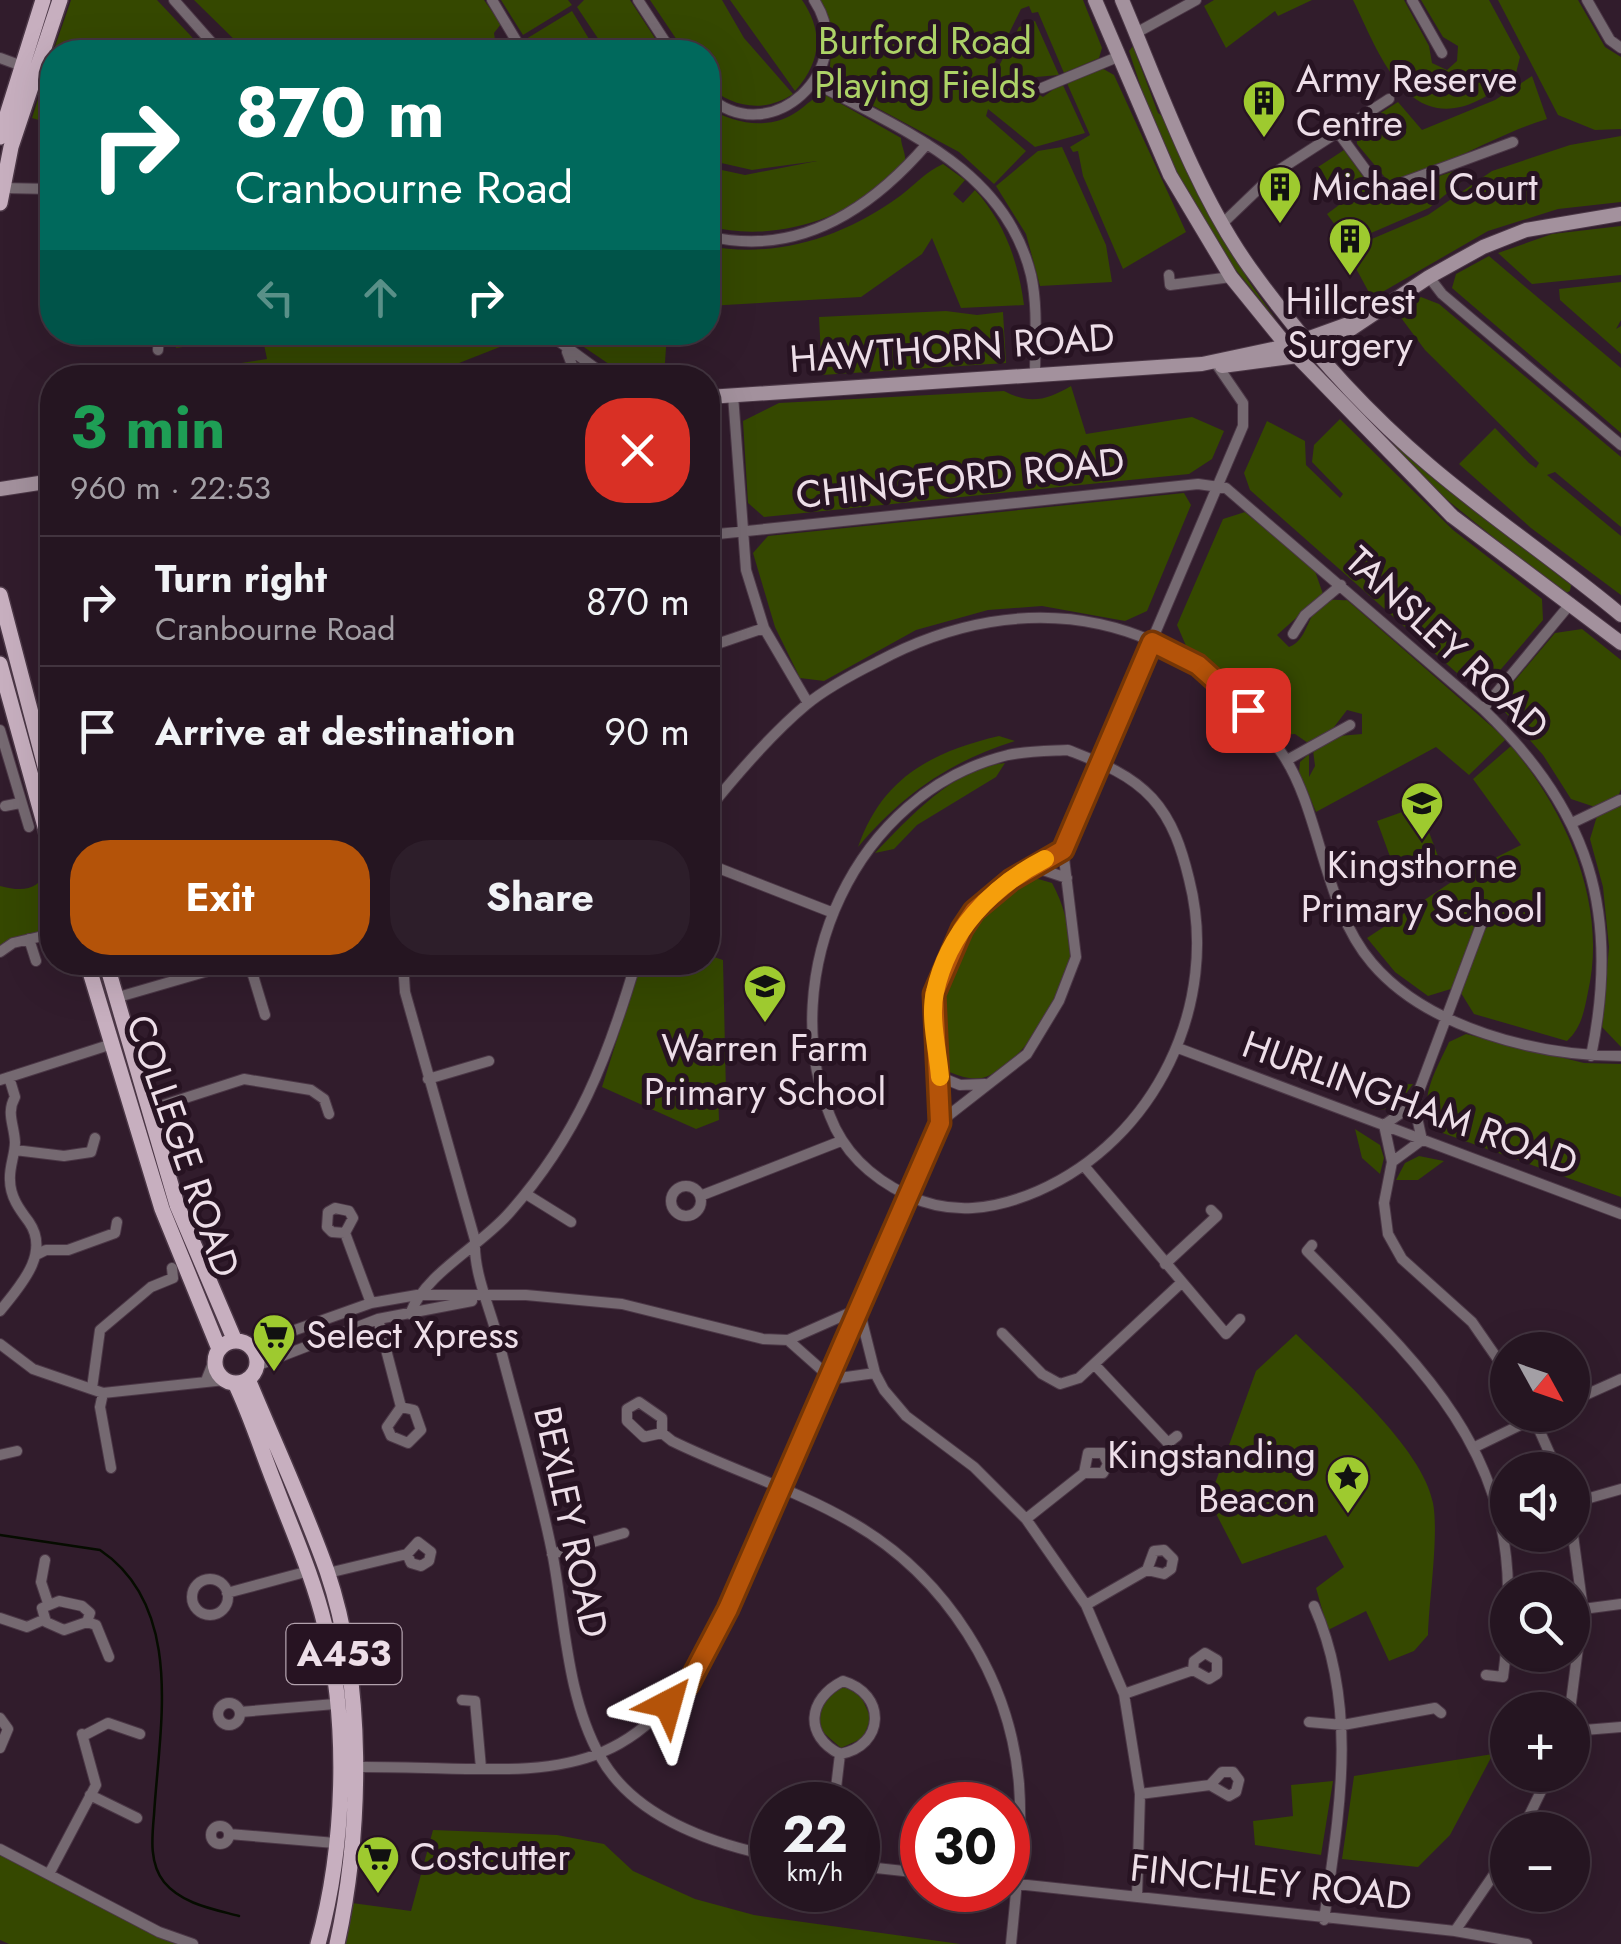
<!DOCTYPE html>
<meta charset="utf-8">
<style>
:root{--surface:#251521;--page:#2d1e2a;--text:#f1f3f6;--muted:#a39fa5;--line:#42343f;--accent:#b45309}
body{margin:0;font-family:Jost,sans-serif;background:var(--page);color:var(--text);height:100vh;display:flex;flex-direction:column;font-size:38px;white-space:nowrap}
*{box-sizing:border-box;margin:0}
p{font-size:32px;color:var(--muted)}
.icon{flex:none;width:55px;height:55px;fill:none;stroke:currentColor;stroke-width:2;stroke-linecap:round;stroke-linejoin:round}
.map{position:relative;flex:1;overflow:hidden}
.drawer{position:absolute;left:40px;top:365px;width:680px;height:610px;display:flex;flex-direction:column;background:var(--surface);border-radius:40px;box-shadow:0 10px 40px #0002,0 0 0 2px var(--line)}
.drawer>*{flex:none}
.top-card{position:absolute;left:40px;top:40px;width:680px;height:305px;border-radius:40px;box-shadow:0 10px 40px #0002,0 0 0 2px var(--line);background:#00695c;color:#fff;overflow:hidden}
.needle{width:65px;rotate:130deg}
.buttons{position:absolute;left:1490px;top:1332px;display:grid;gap:20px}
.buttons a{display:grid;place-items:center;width:100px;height:100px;border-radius:50%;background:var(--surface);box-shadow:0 10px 40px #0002,0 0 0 2px var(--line);font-size:50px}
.speed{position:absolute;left:750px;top:1782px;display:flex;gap:20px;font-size:50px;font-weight:700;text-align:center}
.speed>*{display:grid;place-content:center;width:130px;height:130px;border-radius:50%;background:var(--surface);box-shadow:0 10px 40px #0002,0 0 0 2px var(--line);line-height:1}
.speed small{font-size:25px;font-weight:400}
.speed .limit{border:15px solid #d22;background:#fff;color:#111}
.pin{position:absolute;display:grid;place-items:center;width:85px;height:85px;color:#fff;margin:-42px;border-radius:20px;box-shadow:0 5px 15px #0006}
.me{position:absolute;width:110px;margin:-55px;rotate:39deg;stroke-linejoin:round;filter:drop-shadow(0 0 8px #0008)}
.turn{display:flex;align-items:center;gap:35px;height:210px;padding:0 30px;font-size:45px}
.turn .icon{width:130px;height:130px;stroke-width:2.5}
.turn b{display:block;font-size:70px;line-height:85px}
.lanes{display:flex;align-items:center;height:95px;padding:0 30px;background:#0003;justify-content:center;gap:50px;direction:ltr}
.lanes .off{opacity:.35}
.round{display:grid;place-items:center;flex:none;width:105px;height:105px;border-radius:40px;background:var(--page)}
.head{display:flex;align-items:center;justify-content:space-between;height:170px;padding:0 30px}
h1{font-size:60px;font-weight:700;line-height:75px;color:#1e9e55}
.primary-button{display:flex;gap:20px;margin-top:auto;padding:20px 30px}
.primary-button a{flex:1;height:115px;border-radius:40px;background:var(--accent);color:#fff;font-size:40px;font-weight:700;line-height:115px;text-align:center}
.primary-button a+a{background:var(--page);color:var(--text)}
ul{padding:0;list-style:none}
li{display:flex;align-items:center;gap:30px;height:130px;padding:0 30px;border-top:2px solid var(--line)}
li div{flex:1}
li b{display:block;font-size:38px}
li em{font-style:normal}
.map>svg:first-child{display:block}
.green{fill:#354800}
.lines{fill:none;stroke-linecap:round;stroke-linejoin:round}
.stream{stroke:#060c00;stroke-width:2.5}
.street-casing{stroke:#4b3746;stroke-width:12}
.secondary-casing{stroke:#4b3746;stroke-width:16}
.primary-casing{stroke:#4b3746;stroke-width:18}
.street{stroke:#756971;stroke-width:10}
.secondary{stroke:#a3919d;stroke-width:14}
.primary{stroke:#c7afbf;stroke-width:15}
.route-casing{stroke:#753606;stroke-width:25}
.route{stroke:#b45309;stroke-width:18}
.slow{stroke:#f59e0b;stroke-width:18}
.labels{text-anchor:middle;stroke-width:10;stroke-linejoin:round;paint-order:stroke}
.shield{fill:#271322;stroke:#b2a1ad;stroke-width:2.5}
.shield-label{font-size:35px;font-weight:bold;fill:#eddee8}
.park-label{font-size:38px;fill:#add267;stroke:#271322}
.poi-label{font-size:38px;fill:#eddee8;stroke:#271322;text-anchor:start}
.street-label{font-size:38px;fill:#eddee8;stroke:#271322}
</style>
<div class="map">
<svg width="1621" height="1944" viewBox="0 0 1621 1944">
<rect width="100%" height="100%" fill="#311c2c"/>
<path class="green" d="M71 0H157L206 52H53Z
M194 0H484L501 24 494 33 496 47 487 52H247Z
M501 0H568L572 5 523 35Z
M584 0H630L664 52H607L577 7Z
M650 0H722L744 38 793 94C765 113 731 108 708 85V52H685Z
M730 0H802C824 32 821 62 795 91Z
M819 0H1083L1102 48 1099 58 1064 73 1038 12 1032 13 1029 6 1021 9 993 66 998 68 1019 27 1035 21 1059 75 1036 77 1031 90 1043 97 1062 83 1085 133 1035 147 988 109 986 116 1026 151 994 184 959 152 829 82 832 35Z
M1214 0H1312L1278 16 1275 11 1226 48 1204 6Z
M1353 0H1404L1429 46 1432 63 1447 70 1457 61 1458 46 1443 37 1421 0H1489L1520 57 1515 77C1507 86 1494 91 1483 98 1408 139 1379 53 1353 0Z
M1498 0H1578L1605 47 1621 57V129L1595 130 1558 115Z
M572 11 597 52H536L526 39Z
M1133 46 1158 113 1165 118 1248 280 1277 321 1215 244 1182 189 1150 115 1129 51Z
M52 55V124L32 118Z
M1100 67 1114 75 1186 232 1123 269 1083 176 1078 151 1073 152 1070 147 1090 135 1066 81Z
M1532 76 1547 119C1493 135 1445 169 1388 181L1357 144V128L1398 102 1422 130 1495 100Z
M824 94 901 138C901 145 906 154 905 160 903 169 890 177 884 183 838 223 767 242 708 226V167L745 175 817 161 752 170 708 160V108C735 124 770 131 798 111 808 104 812 98 824 94Z
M1621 136V202L1558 209 1488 231 1372 298 1346 250 1428 215 1492 171 1570 145Z
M1062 147 1106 245 1112 282 1040 286 1026 234 996 186 1038 151Z
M1344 150 1372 189 1384 195 1460 169 1466 178 1429 208 1348 243 1327 214 1339 205 1315 169Z
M943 164 965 180 953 194 963 203 975 190C1005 223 1018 261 1024 305L961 308 932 238 922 254 861 297 708 306V246C776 259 844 237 900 196 916 184 925 172 943 164Z
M1621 226V275L1532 284 1498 253 1552 234Z
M1489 256 1621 368V433L1452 288 1456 274Z
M1621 282V320L1616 329 1621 326V354L1560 300 1559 289Z
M1421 297 1439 304 1621 457V527L1555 472 1547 475 1621 536V595L1531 528 1459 464 1495 428 1529 463 1536 468 1539 463 1425 350 1396 311Z
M946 311 977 315 1003 312 1006 363 822 375 819 317Z
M438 333 442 337 447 332 528 336 454 365 456 377H148L267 359 262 335 176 348V333Z
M588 333H667L664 377H628L578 343Z
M1071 386 1086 434 1192 417 1224 431 1212 459 1189 474 764 517 748 503 743 421 779 403 1004 391C1030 405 1047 400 1071 386Z
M1339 389 1408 454 1571 585 1570 591 1564 594 1446 499 1336 391Z
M1340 419 1453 530 1542 599 1543 620 1490 682 1466 681 1250 490 1244 473 1267 421 1305 441 1306 465 1340 498 1343 494 1312 462 1314 445Z
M1184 493 1191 505 1147 611 1125 621 1042 606 988 610 916 630 824 681 800 678 775 627 753 553 768 536Z
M1245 512 1315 571 1323 594 1277 635 1289 647C1311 639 1305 607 1331 600 1336 599 1342 601 1347 600L1506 739 1469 775 1436 747 1316 812 1299 772 1300 762 1309 754V777L1315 766 1313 750 1339 736 1362 734V714L1347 710 1331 731 1308 743 1295 734 1281 735 1234 682 1187 648 1177 625 1223 519Z
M1582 629 1621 660V789L1618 797 1595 807 1571 799 1543 755 1505 712 1506 691 1555 633Z
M999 736 1015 741C950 761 902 795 858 847 882 778 931 752 999 736Z
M1511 746C1566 811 1608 904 1588 992 1584 1011 1582 1027 1567 1041L1474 1014 1461 993 1482 932 1496 920 1488 905 1473 912 1475 929 1454 988 1428 996 1395 972 1367 938 1465 873 1521 845 1473 779Z
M1005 763 996 777 917 825 894 849 875 853C910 817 952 769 1005 763Z
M1621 805V1047L1602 1027 1609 947 1603 887 1590 839 1597 816Z
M1419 806 1438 856 1396 873 1377 821Z
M49 868 52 937 39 933 0 947V886C23 892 38 891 49 868Z
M1028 876 1052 883C1064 905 1071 931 1070 957 1067 993 1019 1070 982 1078 968 1080 957 1075 944 1070L939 993 964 934 976 917Z
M708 955 723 960 726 1092 718 1093 719 1120 696 1129 602 1087 641 963 708 962Z
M1466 1034 1584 1063 1621 1064V1197L1440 1132C1412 1107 1436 1071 1449 1042Z
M1413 1084 1396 1107 1380 1110 1366 1103 1392 1085Z
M1355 1129 1380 1145 1384 1158 1380 1174 1362 1158Z
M1419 1156 1444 1161 1418 1180H1396L1405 1163Z
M1296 1334C1336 1373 1423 1448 1433 1503 1439 1535 1429 1600 1428 1635L1414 1651 1389 1661 1366 1611 1328 1630 1316 1588 1344 1567 1326 1535 1242 1564 1209 1500 1256 1371Z
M847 1686 859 1692 871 1718 863 1738 841 1748 817 1727C820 1708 825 1690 847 1686Z
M1493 1754 1450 1835 1418 1867 1342 1859 1354 1776Z
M1333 1781 1321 1855 1255 1845 1253 1821 1293 1816 1291 1785Z
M433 1830 557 1835 604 1844 633 1871 695 1899 754 1915 960 1944H343L352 1903 411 1911Z
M0 1854 180 1944H9L0 1940Z"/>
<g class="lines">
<path class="stream" d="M0 1535 100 1550C186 1608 159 1729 154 1815 152 1837 149 1863 164 1882 182 1904 213 1909 239 1916"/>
<g class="street-casing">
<path id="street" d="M174 0 220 52
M492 0 523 52
M638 0 672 52
M1412 0 1442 53
M1587 0 1610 40 1621 48
M1136 33 1196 0
M500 52 516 42
M0 58 22 66
M815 83C902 130 1005 169 1031 275 1038 306 1035 342 1035 374
M1042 88 1120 56
M708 96C770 152 860 69 814 0
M1340 135 1373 180 1388 188 1513 142
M2 188 52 189
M1223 223 1276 172 1389 99
M708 236C798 258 871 209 927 144
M1169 275 1170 285 1231 277
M1429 277 1442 294 1621 445
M546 332 609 378
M158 350 159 332
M567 352 577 378
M733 395 746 570 764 628 808 703
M708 535 1198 484 1226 488 1483 709C1589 810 1621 912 1591 1056
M1293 634 1305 615 1341 585
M708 647 764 628
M1483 709 1571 603
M0 730 29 827
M1068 750C1098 762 1129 773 1152 798 1173 821 1182 850 1189 879 1221 1004 1155 1140 1038 1191 994 1210 951 1216 907 1195 872 1178 844 1153 830 1116 774 975 855 792 1008 755 1027 751 1048 751 1068 750Z
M1287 760 1350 725
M5 806 20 803
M708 810C737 774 770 735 806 705 826 688 853 674 877 662 1027 581 1186 611 1283 755 1321 812 1323 906 1372 963 1427 1028 1538 1056 1621 1056
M1574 822 1620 800
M708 864 831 912
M1031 866 1067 878
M29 939 36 961
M0 952 13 943 43 936
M244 962 252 972 265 1015
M403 962 405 992 475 1240C473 1273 491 1310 499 1343 517 1413 539 1485 553 1557 565 1622 567 1697 600 1756 633 1817 710 1843 772 1856
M512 962H518
M115 998 239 962
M1178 1048 1621 1214
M940 1077 960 1085 985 1084
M428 1079 489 1061
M0 1080 112 1044
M1414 1104 1384 1125 1392 1162 1384 1203 1388 1234 1402 1259 1472 1322 1508 1374
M148 1110 244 1079 311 1090 324 1099 329 1114
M940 1122 1027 1054 1059 1001 1076 957 1063 850 1243 426V403L1217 365
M15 1150 64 1156 91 1152 95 1138
M1392 1162 1422 1140 1414 1104 1484 917
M1085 1167 1226 1334 1240 1319
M671 1201a15 15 0 1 1 30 0a15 15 0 1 1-30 0Z
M526 1194 571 1222
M700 1196 841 1141
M345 1233 332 1232 327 1227 328 1212 335 1208 349 1211 353 1218 345 1233 371 1303
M1312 1245 1307 1251C1405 1351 1507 1437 1508 1590
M36 1255 46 1250H68L115 1233 117 1222
M1165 1264 1217 1216 1211 1210
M859 1309 875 1373 884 1390 906 1416 974 1467 1026 1519 1086 1605 1124 1694 1140 1794 1137 1897
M0 1311C19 1287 51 1254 29 1222 20 1210 10 1197 10 1180 9 1167 15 1155 15 1142 14 1124 6 1113 15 1097L9 1077
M410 1314C425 1273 481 1246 510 1212 578 1135 607 1060 636 962
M378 1319 401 1407 414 1410 421 1430 408 1443 391 1436 387 1427 401 1407
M1002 1333 1042 1374 1060 1384 1079 1378 1180 1284
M788 1340 832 1379
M0 1344 33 1369 103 1393 225 1380
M250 1346 371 1303 417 1295H526L622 1304 763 1339 788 1340 858 1309
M1094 1364 1168 1443 1177 1436
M256 1366 378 1319 472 1301
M207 1378 215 1358
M832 1379 875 1373
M92 1388 100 1330 151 1287 173 1278 172 1268
M103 1393 100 1407 111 1468
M1572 1401 1621 1379
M1533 1416 1557 1470
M662 1433 644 1437 627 1421V1409L639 1402 662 1418V1433L672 1441C731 1470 797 1490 853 1523 946 1577 1010 1677 1019 1784 1023 1837 1016 1891 1011 1944
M1477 1446 1541 1415
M0 1455 17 1451
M1572 1503 1621 1489
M1026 1519 1084 1473H1103L1108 1464 1103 1453H1088L1084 1473
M552 1554 624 1533
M45 1560 41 1582 48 1603
M328 1573 407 1554 411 1563 421 1566 429 1561 431 1552 418 1542 407 1554
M192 1597a18 18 0 1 1 36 0a18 18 0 1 1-36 0Z
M227 1593 309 1571
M59 1601 82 1606 90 1613 87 1622 64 1630 46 1622 42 1608Z
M1086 1605 1147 1570 1154 1551 1164 1550 1173 1559 1171 1569 1164 1574 1147 1570
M1314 1606C1359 1708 1339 1813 1324 1920
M1583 1609 1621 1604
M0 1618 27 1627 43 1620
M87 1622 96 1625 109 1657
M1486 1675 1503 1677 1508 1635
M843 1681C887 1694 885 1746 840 1754 804 1736 807 1699 843 1681Z
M1124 1694 1193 1670 1194 1661 1205 1653 1217 1660V1674L1209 1679 1193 1670
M462 1700 475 1701 481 1768
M218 1714a11 11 0 1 1 22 0a11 11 0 1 1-22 0Z
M1570 1710 1583 1609 1572 1528
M240 1712 335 1704
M0 1718 8 1729 0 1748
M1309 1722 1343 1725 1435 1708 1441 1713
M1572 1731 1621 1727
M83 1736 108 1723 140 1734
M354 1767C541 1765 632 1806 729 1609L939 1123 934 994 961 929 974 911 1011 880 1063 850
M1140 1794 1210 1785 1222 1772H1233L1239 1780 1236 1792 1229 1796 1210 1785
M90 1795 137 1818
M834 1805 840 1754
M211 1835a9 9 0 1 1 18 0a9 9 0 1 1-18 0Z
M1522 1830 1549 1775
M229 1834 335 1843
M0 1849 159 1932 193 1944
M858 1866 922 1873
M49 1874 96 1785 82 1734
M1008 1883 1455 1931 1527 1944
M1455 1931 1508 1854"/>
</g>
<g class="secondary-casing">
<path id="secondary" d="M1095 0 1170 175 1231 277 1287 346 1452 516 1621 643
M1122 0C1159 87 1195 191 1250 268 1301 339 1363 409 1429 465 1491 518 1559 563 1621 615
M1222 366 1298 356 1330 343 1429 277 1483 247 1526 230 1621 214
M708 397 1202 364 1287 346 1359 320
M0 489 52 481"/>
</g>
<g class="primary-casing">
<path id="primary" d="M0 137 43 0
M0 203 11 147 60 0
M0 595 52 793
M0 664 52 852
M87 962 162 1209 219 1349
M106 962 177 1205 235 1341
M215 1362a21 21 0 1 1 42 0a21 21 0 1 1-42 0Z
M248 1379C274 1442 304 1506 327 1571 365 1683 362 1830 337 1944
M235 1383C250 1414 261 1449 274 1482 292 1530 313 1576 325 1626 349 1725 345 1846 318 1944"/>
</g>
<use href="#street" class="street"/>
<use href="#secondary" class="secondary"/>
<use href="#primary" class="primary"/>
</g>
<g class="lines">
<g class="route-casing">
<path id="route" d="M668 1704 688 1685 728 1609 940 1123 934 994 962 929 974 911 1011 880 1063 850 1152 642 1198 665 1248 710"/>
</g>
<use href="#route" class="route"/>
<path class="slow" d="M940 1077C938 1051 929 1017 935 992 948 932 991 887 1045 859"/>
</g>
<defs>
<g id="building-pin" transform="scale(2.25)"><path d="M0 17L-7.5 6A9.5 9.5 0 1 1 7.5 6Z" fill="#9eca2f" stroke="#271322"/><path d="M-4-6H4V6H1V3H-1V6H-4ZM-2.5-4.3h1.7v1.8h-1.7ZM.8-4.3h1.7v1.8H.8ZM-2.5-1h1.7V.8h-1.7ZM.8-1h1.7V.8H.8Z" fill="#111"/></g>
<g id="school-pin" transform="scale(2.25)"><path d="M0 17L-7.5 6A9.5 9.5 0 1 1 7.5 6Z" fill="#9eca2f" stroke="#271322"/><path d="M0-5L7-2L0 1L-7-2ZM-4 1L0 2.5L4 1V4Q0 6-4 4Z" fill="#111"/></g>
<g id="supermarket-pin" transform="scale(2.25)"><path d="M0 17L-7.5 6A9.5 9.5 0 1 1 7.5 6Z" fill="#9eca2f" stroke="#271322"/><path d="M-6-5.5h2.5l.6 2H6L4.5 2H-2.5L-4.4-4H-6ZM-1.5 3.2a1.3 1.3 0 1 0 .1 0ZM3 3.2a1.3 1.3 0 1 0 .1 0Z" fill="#111"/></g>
<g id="sight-pin" transform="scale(2.25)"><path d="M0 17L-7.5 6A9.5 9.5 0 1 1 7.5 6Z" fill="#9eca2f" stroke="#271322"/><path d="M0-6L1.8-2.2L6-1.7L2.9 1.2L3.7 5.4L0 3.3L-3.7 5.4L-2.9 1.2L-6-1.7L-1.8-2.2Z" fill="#111"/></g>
</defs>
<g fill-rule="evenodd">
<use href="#building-pin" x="1264" y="101"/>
<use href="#building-pin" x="1280" y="187"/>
<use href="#building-pin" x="1350" y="239"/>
<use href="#school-pin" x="1422" y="803"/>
<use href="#school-pin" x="765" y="986"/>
<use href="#supermarket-pin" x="274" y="1335"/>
<use href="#sight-pin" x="1348" y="1477"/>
<use href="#supermarket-pin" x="378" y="1857"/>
</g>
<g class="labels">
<rect class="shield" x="286.5" y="1624" width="115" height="60" rx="8"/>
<g class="shield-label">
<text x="344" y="1666">A453</text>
</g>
<g class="park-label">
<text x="925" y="54">Burford Road<tspan x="925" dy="44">Playing Fields</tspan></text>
</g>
<g class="poi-label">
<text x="1296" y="92">Army Reserve<tspan x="1296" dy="44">Centre</tspan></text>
<text x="1312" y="200">Michael Court</text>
<text x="1350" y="314" text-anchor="middle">Hillcrest<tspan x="1350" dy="44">Surgery</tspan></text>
<text x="1422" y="878" text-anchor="middle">Kingsthorne<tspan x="1422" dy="44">Primary School</tspan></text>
<text x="765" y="1061" text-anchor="middle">Warren Farm<tspan x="765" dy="44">Primary School</tspan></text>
<text x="306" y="1348">Select Xpress</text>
<text x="1316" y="1468" text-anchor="end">Kingstanding<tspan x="1316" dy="44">Beacon</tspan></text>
<text x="410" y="1870">Costcutter</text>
</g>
<g class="street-label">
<text transform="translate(952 348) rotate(-4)" y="13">HAWTHORN ROAD</text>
<text transform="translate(960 478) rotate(-6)" y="13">CHINGFORD ROAD</text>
<text transform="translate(1447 643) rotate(43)" y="13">TANSLEY ROAD</text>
<text transform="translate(1410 1103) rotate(20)" y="13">HURLINGHAM ROAD</text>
<text transform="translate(183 1146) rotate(71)" y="13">COLLEGE ROAD</text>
<text transform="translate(571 1522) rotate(78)" y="13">BEXLEY ROAD</text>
<text transform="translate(1271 1882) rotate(6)" y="13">FINCHLEY ROAD</text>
</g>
</g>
</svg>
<div class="buttons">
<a><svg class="needle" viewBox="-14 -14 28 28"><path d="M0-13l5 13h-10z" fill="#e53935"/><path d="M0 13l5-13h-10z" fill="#a39fa5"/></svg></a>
<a><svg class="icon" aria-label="sound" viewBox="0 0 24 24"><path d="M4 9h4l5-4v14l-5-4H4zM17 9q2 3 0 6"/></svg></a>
<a><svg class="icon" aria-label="search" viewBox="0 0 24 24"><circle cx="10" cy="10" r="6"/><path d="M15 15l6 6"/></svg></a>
<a>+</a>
<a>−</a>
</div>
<div class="speed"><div>22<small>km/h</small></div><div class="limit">30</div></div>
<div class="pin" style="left:1248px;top:710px;background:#d93025"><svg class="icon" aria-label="arrive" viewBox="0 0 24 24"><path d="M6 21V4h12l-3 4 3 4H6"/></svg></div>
<svg class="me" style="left:668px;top:1704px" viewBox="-20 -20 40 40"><path d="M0-17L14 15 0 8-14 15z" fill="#b45309" stroke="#fff" stroke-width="4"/></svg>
<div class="top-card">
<div class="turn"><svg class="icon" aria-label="right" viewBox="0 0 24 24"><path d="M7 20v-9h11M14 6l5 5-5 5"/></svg><div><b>870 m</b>Cranbourne Road</div></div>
<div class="lanes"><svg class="icon off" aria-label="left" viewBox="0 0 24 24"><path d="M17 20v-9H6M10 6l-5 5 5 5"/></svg><svg class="icon off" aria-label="ahead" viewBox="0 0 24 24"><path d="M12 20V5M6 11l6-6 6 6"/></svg><svg class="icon" aria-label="right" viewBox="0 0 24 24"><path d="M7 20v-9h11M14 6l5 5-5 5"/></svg></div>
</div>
<section class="drawer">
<div class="head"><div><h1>3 min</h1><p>960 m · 22:53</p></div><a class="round" style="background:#d93025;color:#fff"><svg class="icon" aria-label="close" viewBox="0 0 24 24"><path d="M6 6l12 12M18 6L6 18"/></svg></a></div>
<ul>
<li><svg class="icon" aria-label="right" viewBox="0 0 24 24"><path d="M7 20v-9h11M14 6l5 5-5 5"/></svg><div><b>Turn right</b><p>Cranbourne Road</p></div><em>870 m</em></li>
<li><svg class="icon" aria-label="arrive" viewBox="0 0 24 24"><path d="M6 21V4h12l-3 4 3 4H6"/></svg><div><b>Arrive at destination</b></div><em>90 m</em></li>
</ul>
<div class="primary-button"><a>Exit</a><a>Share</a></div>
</section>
</div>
